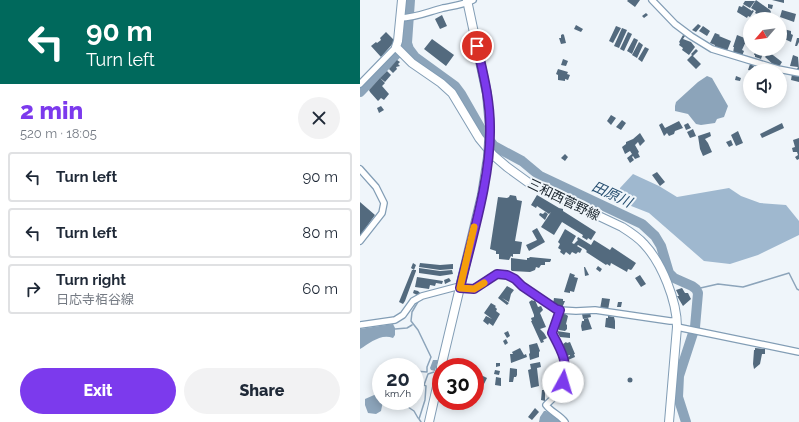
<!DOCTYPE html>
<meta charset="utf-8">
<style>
:root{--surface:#fff;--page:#f2f2f3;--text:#1f2937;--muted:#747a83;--line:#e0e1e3;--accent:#7c3aed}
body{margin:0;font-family:Raleway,"Noto Sans JP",sans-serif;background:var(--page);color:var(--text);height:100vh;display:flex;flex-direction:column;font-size:15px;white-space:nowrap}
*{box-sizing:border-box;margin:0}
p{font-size:13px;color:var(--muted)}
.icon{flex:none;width:22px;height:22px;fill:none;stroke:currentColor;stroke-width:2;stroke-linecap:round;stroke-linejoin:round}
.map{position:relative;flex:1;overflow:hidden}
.details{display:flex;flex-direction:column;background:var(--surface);width:360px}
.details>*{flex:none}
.hud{background:#00695c;color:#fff;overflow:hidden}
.needle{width:26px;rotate:242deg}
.fabs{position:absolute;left:383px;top:12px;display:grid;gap:8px}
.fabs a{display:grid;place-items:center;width:44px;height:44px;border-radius:50%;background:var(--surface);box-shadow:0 2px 10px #0003;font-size:20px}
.speed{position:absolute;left:12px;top:358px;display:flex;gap:8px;font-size:20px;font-weight:700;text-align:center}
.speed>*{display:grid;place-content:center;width:52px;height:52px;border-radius:50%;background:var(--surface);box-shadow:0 2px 10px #0003;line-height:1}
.speed small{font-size:10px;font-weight:400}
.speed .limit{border:6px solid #d22;background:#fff;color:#111}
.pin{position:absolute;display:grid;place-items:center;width:34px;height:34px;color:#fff;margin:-17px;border:2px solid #fff;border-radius:50%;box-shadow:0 1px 4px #0007}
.me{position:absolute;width:44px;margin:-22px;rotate:6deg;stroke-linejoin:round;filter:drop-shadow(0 0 3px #0008)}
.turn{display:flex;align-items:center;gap:14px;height:84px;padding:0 20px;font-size:18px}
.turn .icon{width:52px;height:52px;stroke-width:2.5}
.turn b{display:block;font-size:28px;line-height:34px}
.round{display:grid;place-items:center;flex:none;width:42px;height:42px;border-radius:21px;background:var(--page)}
.headline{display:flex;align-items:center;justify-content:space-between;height:68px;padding:0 20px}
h1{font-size:24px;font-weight:800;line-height:30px;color:var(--accent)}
.primary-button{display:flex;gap:8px;margin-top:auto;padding:8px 20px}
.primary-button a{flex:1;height:46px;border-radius:24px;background:var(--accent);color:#fff;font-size:16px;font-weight:800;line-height:46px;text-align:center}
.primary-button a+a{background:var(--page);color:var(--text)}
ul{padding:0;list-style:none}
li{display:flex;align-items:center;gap:12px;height:50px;margin:0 8px 6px;padding:0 12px;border:2px solid var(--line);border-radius:4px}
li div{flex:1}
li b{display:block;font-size:15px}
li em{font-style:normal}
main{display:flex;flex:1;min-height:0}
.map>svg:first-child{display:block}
.forest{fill:#9fb8cf}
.water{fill:#8ca4ba}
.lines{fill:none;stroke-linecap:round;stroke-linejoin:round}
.stream{stroke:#8ca4ba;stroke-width:1.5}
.river{stroke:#8ca4ba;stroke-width:10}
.building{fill:#536a7e}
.street-casing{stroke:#829db5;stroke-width:8}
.secondary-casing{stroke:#829db5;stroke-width:10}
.street{stroke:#fff;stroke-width:5.5}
.secondary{stroke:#fff;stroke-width:8}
.secondary-bridge-casing{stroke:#829db5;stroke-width:10;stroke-linecap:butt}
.secondary-bridge{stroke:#fff;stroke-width:8}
.route-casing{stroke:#51269a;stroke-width:10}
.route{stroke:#7c3aed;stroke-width:7}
.slow{stroke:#f59e0b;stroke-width:7}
.labels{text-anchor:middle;stroke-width:4;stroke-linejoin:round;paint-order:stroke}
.street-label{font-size:13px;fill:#18232c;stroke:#eff5fa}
.water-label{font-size:14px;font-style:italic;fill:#264e70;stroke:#eff5fa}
</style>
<main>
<section class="details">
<div class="hud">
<div class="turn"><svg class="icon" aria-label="left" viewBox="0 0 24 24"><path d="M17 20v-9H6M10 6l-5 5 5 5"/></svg><div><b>90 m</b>Turn left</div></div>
</div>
<div class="headline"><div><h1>2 min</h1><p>520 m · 18:05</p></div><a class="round"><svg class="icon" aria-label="close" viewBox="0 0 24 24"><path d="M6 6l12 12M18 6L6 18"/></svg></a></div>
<ul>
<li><svg class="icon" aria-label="left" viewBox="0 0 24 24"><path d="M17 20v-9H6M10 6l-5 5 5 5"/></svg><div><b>Turn left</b></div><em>90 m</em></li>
<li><svg class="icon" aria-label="left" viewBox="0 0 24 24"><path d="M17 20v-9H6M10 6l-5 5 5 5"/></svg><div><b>Turn left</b></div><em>80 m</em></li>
<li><svg class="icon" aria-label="right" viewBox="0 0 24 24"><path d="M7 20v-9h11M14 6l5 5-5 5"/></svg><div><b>Turn right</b><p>日応寺栢谷線</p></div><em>60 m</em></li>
</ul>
<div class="primary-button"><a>Exit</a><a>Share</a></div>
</section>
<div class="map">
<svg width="439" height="422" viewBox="0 0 439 422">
<rect width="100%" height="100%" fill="#eff5fa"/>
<path class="forest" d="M273 174 299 186 317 197 369 188 381 196 400 203 426 205 439 221V235L398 255 370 264 344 261 289 213 261 202 260 188Z"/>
<path class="water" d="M347 76 352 78 368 106 364 117 357 119 355 123 341 125 336 124 328 114 315 111V106L316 102 338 82Z
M33 324 35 328V335L33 338C21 333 10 343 0 349V329Z
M73 360H78L75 371 71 370 70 368Z
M21 392V401H23L21 411 16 414 8 413 5 405V399Z
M184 411H186L202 422H179L180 417Z"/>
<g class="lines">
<path class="stream" d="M336 289 358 284 383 287 429 273 437 289 439 290
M35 329 47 328 52 325
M55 371 67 372V367L71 357 58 330 51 321 52 312 59 300
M39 401 54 411 58 418
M61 422 59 419 65 400 66 386 64 385 68 374 74 372"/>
<path class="river" d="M47 43 49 49 55 57 95 86 101 94 121 129 134 146 162 161 180 176 282 224 295 236 301 246 309 273 314 278 332 286 336 289 338 293 335 327 319 376 318 397 326 422
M0 92 47 43 50 0"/>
</g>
<path class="building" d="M268 0H280L275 7 267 1Z
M396 0 410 10 411 12 407 18 401 14 400 16 395 13 396 11 391 8Z
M412 0H424V3Z
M385 1H395L390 8 383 4Z
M408 4 413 5 412 9 408 8Z
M383 5 392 11V10L394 11 390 17 388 16 387 18 377 12 379 6 382 7Z
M422 10 436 14 434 22 420 17Z
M286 13 288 15 284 18 282 16Z
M82 15 87 26 80 29 75 19Z
M338 24 341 26 336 32 332 30Z
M216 25 223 29 221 32 214 29Z
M256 26 261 28 253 43 249 41Z
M343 26 350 31 347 36 339 31Z
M262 28 267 30 259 48 254 46Z
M420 28 431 31V34L433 35 431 42 420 37Z
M26 32 35 41 21 57 11 46 16 42 17 43 21 40 20 38Z
M268 32 272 34 264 51 260 49Z
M355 33 360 35 359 36 371 41 367 51 354 47 355 45 350 43Z
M203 34 204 35 206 43 201 44 199 38H201V35Z
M323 35 325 36 323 39 331 42 335 47 329 55 322 50 323 48 319 45 320 43 319 42Z
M377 35 387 39 382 50 384 51 382 56 373 53 374 47H373Z
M274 38 278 40 272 54 267 51Z
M437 38H439V42L437 46H435Z
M72 39 94 55 86 66 64 49Z
M279 42 283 45 277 58 272 55Z
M285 47 289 49 282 62 278 59Z
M336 49 338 51 333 56 331 54Z
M396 49 404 50 401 59 395 57V55H394Z
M409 52 422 62 419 67H416L405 57Z
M332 55 341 64 336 69 327 60Z
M433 55 438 57 439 69H437L438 67 430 66Z
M203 59 208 61 206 66 201 65Z
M37 60 40 62 38 64 40 66 36 67 37 69 33 73 29 69Z
M390 64 394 66 392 71 388 70Z
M198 69 208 72 207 74 210 75 208 80 205 79V81L198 80V75L196 74Z
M27 71 31 75 25 82 20 78Z
M432 74 439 76V82L431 80Z
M376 76 381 78 380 81 375 80Z
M20 78 25 83 22 86 29 94 24 100 21 98 18 101 10 92 9 90Z
M21 106 24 110 19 113 17 108Z
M251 115 256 118 251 125 247 121Z
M262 120 266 123 261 130 256 127Z
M319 121 323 128 315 131 314 134 309 136 307 133 304 136 299 125 302 123 305 128Z
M328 123 331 128 326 130 324 125Z
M422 123 424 128 402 138 400 134Z
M333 129 336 136 330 138 327 132Z
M378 131 383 143 376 146 371 135Z
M350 132 351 136 345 139 348 143 352 152 343 156 340 149 338 136Z
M280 133 285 141 280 146 278 142 275 145 279 152 278 153 280 157 275 159 273 156 272 157 274 160 270 163 267 158 272 154 270 151 265 154 262 147 266 144V142L273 139Z
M439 138V159L437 160 435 157 438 155 437 152H433L432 148 435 147 433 140Z
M371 140 373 145 369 147 366 142Z
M205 154 208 157 205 161 201 158Z
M297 172 305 182 300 186 292 175Z
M150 195 156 196 157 200 162 201 155 241 162 242 160 254H153V257L151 256 149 260 139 259V254H136V251L130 249 138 197 147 198 149 197Z
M177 195 199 208 203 209V211L236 232 231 240 228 238 227 240 222 237 223 235 202 222 194 235 181 227 191 212 189 214 177 206 176 208 171 205Z
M0 202 15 215 0 236Z
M185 212 188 214 185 220 179 215 180 213 183 214Z
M177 228 185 242 169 251 166 245 177 240 172 231Z
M205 229 216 236 212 243 214 244 218 240 217 239 218 237 231 245 234 240 250 250 252 247 276 263 272 269 271 270 268 269 267 272 251 263 250 266 247 264 246 265 226 252 227 251 225 249 218 245 217 246 222 249 220 253 218 252 216 254 212 252 210 255 206 252 204 255 200 252 201 250 198 248 200 244 198 242Z
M170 257 191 259V260L190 262H185V265H181L179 268 176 267 175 270 170 272 152 271 151 270V258L167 260V258H169Z
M53 263 56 265 54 270 51 268Z
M60 263 80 265 93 264V269L80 270 59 267Z
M238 266 242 269 240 272 236 269Z
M224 267H225L229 275 225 276Z
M59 268 80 271 92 270 93 274 80 276 59 273Z
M52 270H56V271L45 301 43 304 39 302Z
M210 273 215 275 214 277 218 278 214 292 210 291V293L204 292Z
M280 275 286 284 281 287 275 278Z
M57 277 83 281 82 284 76 283 75 286 70 285 69 289 55 287Z
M89 278 91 281 85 284 84 280Z
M147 286 154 290 151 294 149 302 142 298 149 303 147 305 138 298Z
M322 288 325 293H328L331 299 323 306 317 296H319L316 290Z
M54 290 58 291 60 293 57 295 53 293Z
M194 298 203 299V301H205L202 308 193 304Z
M242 298 250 299 248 310 240 309Z
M172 300 173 301 175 300 178 307 181 306 183 310 180 313 186 327 180 329 184 333 187 338 183 340 184 342 181 343 171 321H172L171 318 174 317V315L169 302Z
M258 302H262L261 307H257Z
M131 303 136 306 135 307 137 309 136 311 140 314 133 326 129 323 128 325 123 321 126 316 132 319 124 313Z
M230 312 231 317 223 319 222 314Z
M201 313H204L208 316 206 324 207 325V329L205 331 199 330 198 328Z
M248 316 254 317 255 321V329L245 327 246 318H248Z
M228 318 232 329 222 331 221 326 222 321H224V319Z
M148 331 150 336 147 338 144 333Z
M197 331 210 333V338L200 337Z
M146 339 148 343 145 345 143 341Z
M206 342 207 343 210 342 215 354H214L215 357 208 360 207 357 210 356V355L207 356 203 344Z
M177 343 180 351 179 352V357L170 360 169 354 170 353 169 345Z
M160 348 164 355 166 354 167 357 151 363 150 354H153L152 352Z
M395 348 405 349V354H402L400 364 394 369 393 364 394 350H395Z
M180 362 181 367 177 368 179 386 171 388 168 370 171 369 170 364Z
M136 363H140V366L136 367Z
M150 368 157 369V375L156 377H154L153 382H149Z
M198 369V374H190V376L195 375 196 386 188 387 186 376H188V370Z
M135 370 140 371 139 375 134 374Z
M119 374 127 378 124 384 116 379Z
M136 377 141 378V386L135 385Z
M267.5 380a2.5 2.5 0 1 1 5 0a2.5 2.5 0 1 1-5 0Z
M192 389 194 393 190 397 188 395V392Z
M182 390H185V401L181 400Z
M175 408 179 412 172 420 168 417Z"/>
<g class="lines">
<g class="street-casing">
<path id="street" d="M292 0 315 24 331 36 352 49 418 69 439 73
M40 18C55 18 68 12 83 8 93 6 103 5 113 0
M0 84 36 47
M0 169 16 187 24 203 22 213 0 241
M0 325 35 320 43 315 53 301 62 296 96 287 107 289H114L133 276 140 274 151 277 162 286 196 309 200 310
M317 327 439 352
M205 422C200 415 191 412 186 405 190 401 196 396 199 391 212 370 202 352 192 333L200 310 216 311 235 310 310 321H317"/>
</g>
<g class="secondary-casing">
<path id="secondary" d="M42 0 38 41 36 47 52 63 81 83 92 93 119 138 133 155 147 167 169 183 262 227C270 232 278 237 284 244 302 263 317 301 317 327L309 422
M107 0 127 94 130 128
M81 367 122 195 128 157
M69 422 81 369"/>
</g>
<use href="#street" class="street"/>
<use href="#secondary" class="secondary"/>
<g class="secondary-bridge-casing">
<path id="secondary-bridge" d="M128 157 130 128"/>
</g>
<use href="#secondary-bridge" class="secondary-bridge"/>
</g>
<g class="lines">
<g class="route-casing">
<path id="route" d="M117 46C123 73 130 99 130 127 131 178 112 237 100 288L114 289 137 274 147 275 155 279 162 286 196 309 200 310 192 333C201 350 209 363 203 382"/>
</g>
<use href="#route" class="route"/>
<path class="slow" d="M114 227 100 288 114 289 124 283"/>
</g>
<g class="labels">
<g class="street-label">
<text transform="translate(204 199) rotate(26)" y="5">三和西菅野線</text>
</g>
<g class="water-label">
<text transform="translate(252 194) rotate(25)" y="5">田原川</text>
</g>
</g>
</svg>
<div class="fabs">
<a><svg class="needle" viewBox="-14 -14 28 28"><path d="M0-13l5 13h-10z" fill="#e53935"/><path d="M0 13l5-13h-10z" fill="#747a83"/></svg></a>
<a><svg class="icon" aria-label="sound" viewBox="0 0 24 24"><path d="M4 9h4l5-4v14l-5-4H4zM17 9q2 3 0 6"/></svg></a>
</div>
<div class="speed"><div>20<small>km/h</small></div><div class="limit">30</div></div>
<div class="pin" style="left:117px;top:46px;background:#d93025"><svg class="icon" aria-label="arrive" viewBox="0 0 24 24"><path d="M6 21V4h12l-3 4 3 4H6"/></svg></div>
<svg class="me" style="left:203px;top:382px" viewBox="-20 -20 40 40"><circle r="19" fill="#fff"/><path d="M0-13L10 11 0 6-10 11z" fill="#7c3aed"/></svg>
</div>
</main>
